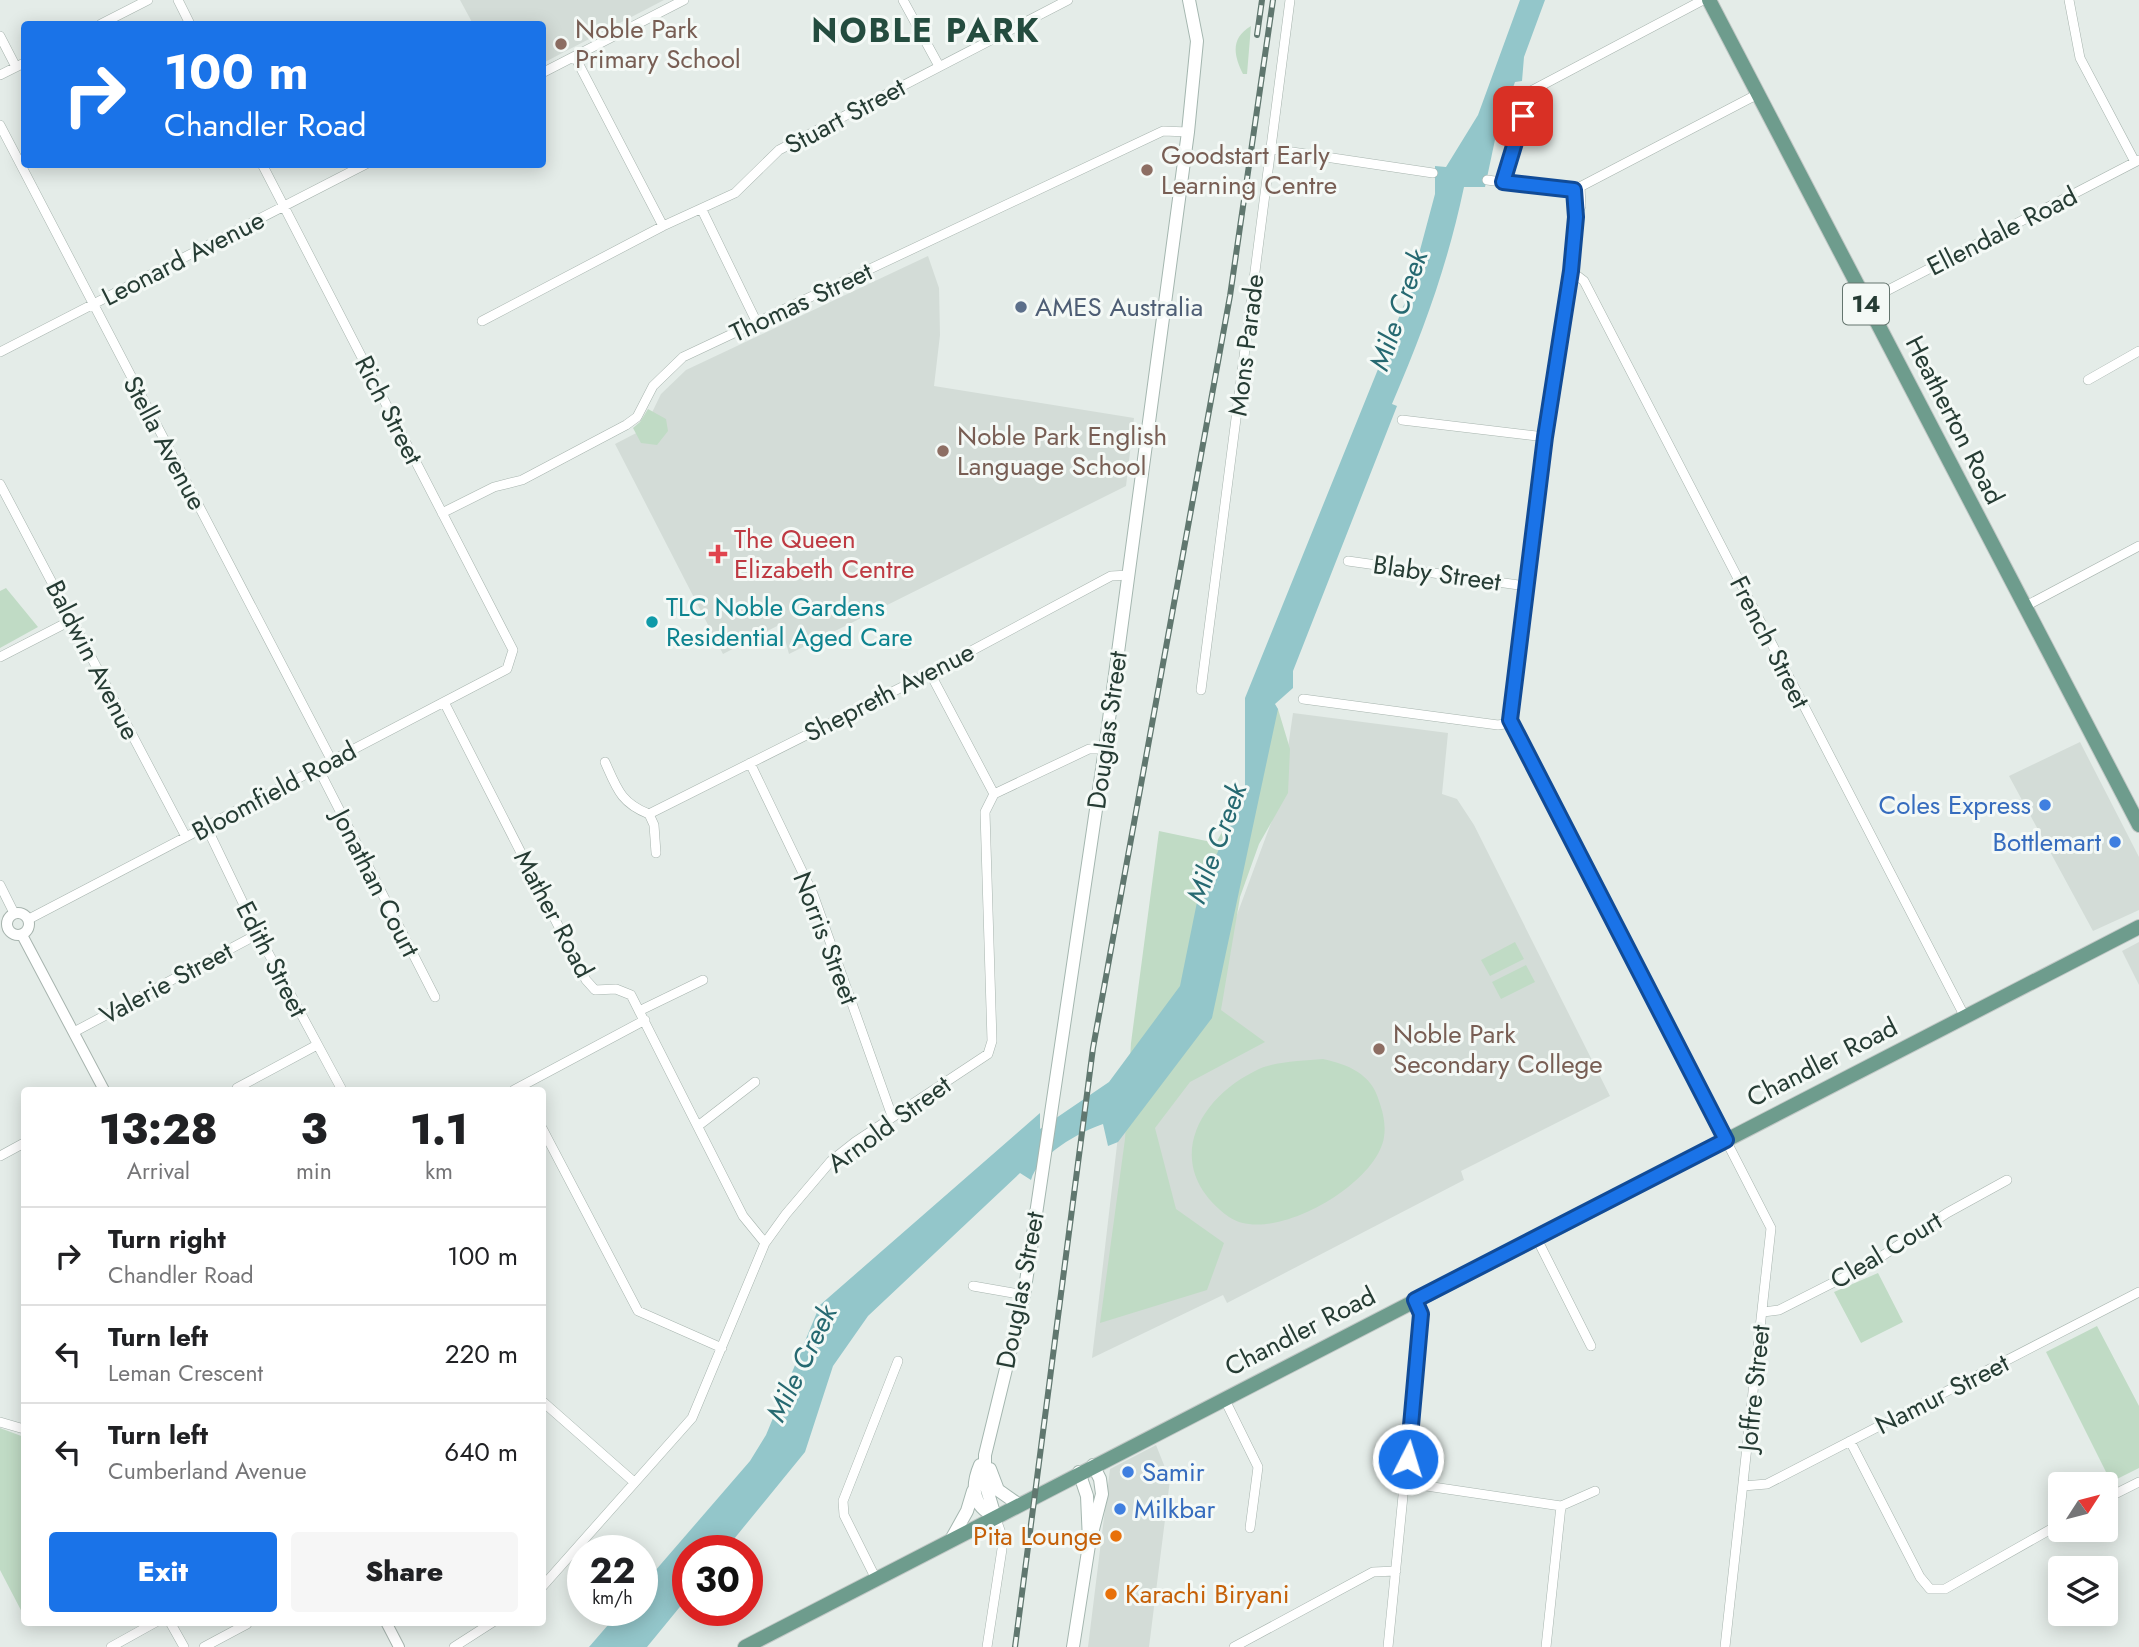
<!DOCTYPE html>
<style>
:root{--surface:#fff;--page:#f6f6f6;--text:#202124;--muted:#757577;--line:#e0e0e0;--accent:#1a73e8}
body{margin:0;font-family:Jost,sans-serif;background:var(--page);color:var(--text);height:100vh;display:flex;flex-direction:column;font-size:26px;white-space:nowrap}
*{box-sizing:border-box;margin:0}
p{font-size:23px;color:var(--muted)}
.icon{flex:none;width:38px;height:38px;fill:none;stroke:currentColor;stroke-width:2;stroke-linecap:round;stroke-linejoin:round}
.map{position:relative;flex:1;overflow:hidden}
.side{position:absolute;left:21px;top:1087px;width:525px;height:539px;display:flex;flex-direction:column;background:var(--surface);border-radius:7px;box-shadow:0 4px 18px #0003}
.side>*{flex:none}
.banner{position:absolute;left:21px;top:21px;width:525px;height:147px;border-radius:7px;box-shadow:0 4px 18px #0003;background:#1a73e8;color:#fff;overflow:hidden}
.needle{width:46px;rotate:54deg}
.tools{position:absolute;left:2048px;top:1472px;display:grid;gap:14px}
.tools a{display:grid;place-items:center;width:70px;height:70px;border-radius:7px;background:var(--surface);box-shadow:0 4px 18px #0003;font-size:35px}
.speed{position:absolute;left:567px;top:1535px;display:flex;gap:14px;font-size:35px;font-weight:700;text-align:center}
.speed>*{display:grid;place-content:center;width:91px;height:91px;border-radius:50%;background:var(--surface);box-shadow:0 4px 18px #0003;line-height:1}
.speed small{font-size:18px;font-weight:400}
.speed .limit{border:10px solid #d22;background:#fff;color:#111}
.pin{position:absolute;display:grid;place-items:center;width:60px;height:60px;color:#fff;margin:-30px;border-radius:14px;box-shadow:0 4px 10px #0006}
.me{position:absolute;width:77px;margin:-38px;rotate:5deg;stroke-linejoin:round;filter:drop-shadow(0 0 5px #0008)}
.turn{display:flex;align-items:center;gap:24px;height:147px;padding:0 28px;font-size:32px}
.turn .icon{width:91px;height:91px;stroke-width:2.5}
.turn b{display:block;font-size:49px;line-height:60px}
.eta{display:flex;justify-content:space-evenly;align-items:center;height:119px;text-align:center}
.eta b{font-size:42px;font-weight:800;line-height:49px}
.primary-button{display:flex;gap:14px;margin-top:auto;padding:14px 28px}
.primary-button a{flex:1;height:80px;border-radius:7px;background:var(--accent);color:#fff;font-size:28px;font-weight:800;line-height:80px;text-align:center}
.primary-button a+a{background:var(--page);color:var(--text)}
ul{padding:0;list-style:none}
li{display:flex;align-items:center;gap:21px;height:98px;padding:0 28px;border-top:2px solid var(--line)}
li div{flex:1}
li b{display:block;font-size:26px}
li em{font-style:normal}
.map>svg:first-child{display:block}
.built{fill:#d3dcd7}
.green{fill:#c0dbc5}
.water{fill:#93c6ca}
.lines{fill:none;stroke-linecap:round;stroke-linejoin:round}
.minor-casing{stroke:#a7b4ae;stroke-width:10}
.tertiary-casing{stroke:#a7b4ae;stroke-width:12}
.secondary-casing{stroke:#a4b6af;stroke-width:14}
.primary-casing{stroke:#c2c8c6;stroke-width:16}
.minor{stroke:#fff;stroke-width:9}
.tertiary{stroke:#fff;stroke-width:10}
.secondary{stroke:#fff;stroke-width:12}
.primary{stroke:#6e9c8d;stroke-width:14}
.rail-casing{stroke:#60776f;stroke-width:6}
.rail{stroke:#f4f9f6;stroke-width:3.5;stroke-dasharray:10;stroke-linecap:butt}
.route-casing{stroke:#114b97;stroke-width:18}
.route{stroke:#1a73e8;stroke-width:12}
.education-dot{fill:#8d6e63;stroke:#f4f9f6;stroke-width:2.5}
.service-dot{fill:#5c6f8a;stroke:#f4f9f6;stroke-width:2.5}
.health-dot{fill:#e0444e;stroke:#f4f9f6;stroke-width:2.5}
.culture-dot{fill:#0f9aa8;stroke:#f4f9f6;stroke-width:2.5}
.shop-dot{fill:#3f7fe0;stroke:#f4f9f6;stroke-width:2.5}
.food-dot{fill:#e8710a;stroke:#f4f9f6;stroke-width:2.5}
.labels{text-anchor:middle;stroke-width:6;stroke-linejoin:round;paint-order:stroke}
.shield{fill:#f4f9f6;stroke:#64756e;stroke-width:2}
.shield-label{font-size:24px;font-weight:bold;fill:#263c34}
.education-label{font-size:26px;fill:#785e54;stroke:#f4f9f6;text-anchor:start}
.street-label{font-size:26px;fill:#263c34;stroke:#f4f9f6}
.service-label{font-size:26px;fill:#4e5e75;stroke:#f4f9f6;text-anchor:start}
.health-label{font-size:26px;fill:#be3a42;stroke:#f4f9f6;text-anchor:start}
.culture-label{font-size:26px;fill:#0d838f;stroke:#f4f9f6;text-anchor:start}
.shop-label{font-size:26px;fill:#366cbe;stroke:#f4f9f6;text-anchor:end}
.food-label{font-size:26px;fill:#c56008;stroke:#f4f9f6;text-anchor:end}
.water-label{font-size:28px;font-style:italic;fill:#266971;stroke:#f4f9f6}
.district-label{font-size:33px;font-weight:bold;letter-spacing:2px;fill:#244c3f;stroke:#f4f9f6}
</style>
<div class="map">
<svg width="2139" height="1647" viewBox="0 0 2139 1647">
<rect width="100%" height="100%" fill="#e4ece8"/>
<path class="built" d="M460 0H664L543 63 542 24H473Z
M928 256 939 288 940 335 934 386 1134 418 1126 486 789 654 781 624 723 654 615 444 644 429 661 394 686 370Z
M1293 713 1448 733 1442 794 1457 799 1474 825 1610 1096 1461 1171 1464 1180 1227 1303 1223 1295 1092 1358 1119 1128 1205 1001 1281 796Z
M2080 742 2139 857V910L2093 931 2009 776Z
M2139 942V985L2122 951Z
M1156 1445 1170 1480 1149 1647H1088L1110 1469Z"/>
<path class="green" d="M1251 26 1247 74H1243C1233 54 1231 38 1251 26Z
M648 409 666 419 668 431 657 445 641 443 633 428 640 422Z
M6 588 38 627 0 648V591Z
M1274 707 1278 709 1290 749 1288 793 1259 844 1240 897 1221 1010 1265 1042 1190 1082 1155 1128 1176 1209 1224 1243 1207 1290 1100 1323 1125 1139 1131 1043 1159 831 1216 843 1246 788Z
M1515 942 1524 959 1490 976 1481 960Z
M1526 965 1535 982 1501 999 1492 982Z
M1323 1059C1347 1064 1372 1074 1379 1101 1383 1112 1386 1125 1384 1137 1377 1185 1271 1246 1229 1217 1163 1169 1193 1102 1255 1071 1274 1061 1302 1061 1323 1059Z
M1878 1273 1903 1322 1861 1343 1834 1292Z
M2097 1326 2139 1406V1468L2111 1482 2046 1352Z
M0 1428 24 1437V1616L0 1570Z"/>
<path class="water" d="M1520 0H1545L1524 57 1522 81 1515 82 1496 135 1485 187H1464C1447 267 1424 329 1392 404L1397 406 1293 671V688L1275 704 1278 709 1212 1018 1118 1142 1108 1146 1103 1124C1079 1132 1038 1155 1031 1180L1020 1173 868 1316 833 1366 805 1452 725 1550H688V1597L647 1647H589L621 1610H642V1586L750 1461 766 1435 820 1305 1040 1113V1129L1109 1082 1180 986 1197 902 1245 786V698L1408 295 1435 194V166L1446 167 1478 115Z"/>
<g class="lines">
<g class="minor-casing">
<path id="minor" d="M178 0 190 24
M903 0 939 66
M1703 0 1531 91 1502 182 1574 190 1758 94
M2069 0 2080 58 2135 162
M101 24 148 0
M0 36 16 67
M575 57 663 226
M542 73 684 0
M0 75 24 63
M0 125 332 761
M1272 149 1433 173
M1487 180 1502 182
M1574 190 1576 217 1571 271 1545 437 1510 720 1771 1228 1725 1647
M702 210 757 323
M1576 217 1581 206 1580 187
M1571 271 1584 281 1965 1017
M1865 302 2139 160
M482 321 663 226 735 193 779 150 1068 0
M0 352 366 164
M2088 380 2139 351
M1402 420 1545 437
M0 484 186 837
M442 513 494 487 522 480 626 425 637 417 653 386 683 357 1163 131 1188 132
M1348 561 1526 586
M2024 607 2139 546
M0 657 70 621
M930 673 994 794
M1201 690 1290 0
M1303 699 1498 725 1511 723
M444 702 586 980 595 990 616 989 631 995 743 1216 765 1243
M605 762C617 789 621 803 649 814L654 825 656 853
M750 763 813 894 892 1116
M318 768 435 997
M649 814 930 673 1111 576 1129 575
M206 826 258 934 342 1090
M0 885 14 913
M29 919 507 669 513 650 262 164
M639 1011 703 980
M74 1032 258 934
M237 1088 317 1045
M514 1090 645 1020
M698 1126 755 1082
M542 1128 638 1311 722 1348
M0 1156 24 1143
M1536 1237 1591 1346
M973 1286 1024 1295
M1763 1312 1779 1310 1870 1264 1947 1213 2007 1180
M1224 1398 1258 1467 1250 1528
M542 1401 634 1482
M0 1422 24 1429
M1850 1441 1920 1577 1930 1589H1945L2060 1524
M1406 1483 1561 1506 1595 1491
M1743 1486 1767 1484 2139 1292
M2105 1499 2139 1482
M876 1579 844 1515 843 1501 898 1361
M542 1587 692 1418 765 1243 786 1214 831 1161 855 1142 988 1054 992 1041 985 812 994 794 1089 749H1105
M170 1622 184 1647
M111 1647 156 1622
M204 1647 247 1624
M454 1647 493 1622
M987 1647 1002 1549V1536L995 1516
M1234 1647 1373 1572 1396 1571
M1388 1647 1421 1314 1415 1300
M1546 1647 1561 1506"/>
</g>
<g class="tertiary-casing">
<path id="tertiary" d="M7 924a11 11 0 1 1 22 0a11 11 0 1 1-22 0Z
M22 935 104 1090
M386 1622 399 1647"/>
</g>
<g class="secondary-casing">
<path id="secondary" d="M980 1465C971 1486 972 1507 995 1516
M990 1469 998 1490 1018 1504
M1079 1472 1087 1496 1089 1541
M995 1516 985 1483V1455L1024 1295 1105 749 1188 132 1197 41 1189 0
M952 1538 967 1511 973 1491
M1073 1647 1089 1545 1102 1494 1100 1479 1093 1465"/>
</g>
<g class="primary-casing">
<path id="primary" d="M1709 0 2139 825
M745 1647 2139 927"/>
</g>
<use href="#minor" class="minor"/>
<use href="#tertiary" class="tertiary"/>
<use href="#secondary" class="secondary"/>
<use href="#primary" class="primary"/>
<g class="rail-casing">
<path id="rail" d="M1257 35 1262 0
M1015 1647 1093 1048 1230 296 1273 0"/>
</g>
<use href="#rail" class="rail"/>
</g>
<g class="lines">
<g class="route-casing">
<path id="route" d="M1408 1459 1421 1314 1415 1300 1726 1140 1510 720 1545 437 1571 271 1576 217 1574 190 1503 182 1523 116"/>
</g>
<use href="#route" class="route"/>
</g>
<g class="education-dot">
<circle cx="561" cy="44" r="7"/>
<circle cx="1147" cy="170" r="7"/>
<circle cx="943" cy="451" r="7"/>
<circle cx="1379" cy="1049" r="7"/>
</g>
<circle class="service-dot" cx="1021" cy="307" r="7"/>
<path class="health-dot" d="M714.5 543.5h7v7h7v7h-7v7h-7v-7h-7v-7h7z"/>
<circle class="culture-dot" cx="652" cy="622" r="7"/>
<g class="shop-dot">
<circle cx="2045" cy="805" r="7"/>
<circle cx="2115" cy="842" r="7"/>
<circle cx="1128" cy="1472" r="7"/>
<circle cx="1120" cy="1509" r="7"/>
</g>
<g class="food-dot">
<circle cx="1116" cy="1536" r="7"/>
<circle cx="1111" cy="1594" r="7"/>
</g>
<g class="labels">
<rect class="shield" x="1843" y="283.5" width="46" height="41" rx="5"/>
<g class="shield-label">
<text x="1866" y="312">14</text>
</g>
<g class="education-label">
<text x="575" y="38">Noble Park<tspan x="575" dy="30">Primary School</tspan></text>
<text x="1161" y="164">Goodstart Early<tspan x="1161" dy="30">Learning Centre</tspan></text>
<text x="957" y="445">Noble Park English<tspan x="957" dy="30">Language School</tspan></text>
<text x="1393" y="1043">Noble Park<tspan x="1393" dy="30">Secondary College</tspan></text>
</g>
<g class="street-label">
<text transform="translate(845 116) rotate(-28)" y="9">Stuart Street</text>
<text transform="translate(2002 231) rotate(-27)" y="9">Ellendale Road</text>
<text transform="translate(183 258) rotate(-27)" y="9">Leonard Avenue</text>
<text transform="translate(801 302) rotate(-25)" y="9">Thomas Street</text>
<text transform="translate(1246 345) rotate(-83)" y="9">Mons Parade</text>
<text transform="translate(389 410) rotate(63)" y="9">Rich Street</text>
<text transform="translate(1955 420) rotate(63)" y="9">Heatherton Road</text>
<text transform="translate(165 443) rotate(62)" y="9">Stella Avenue</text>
<text transform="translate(1437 573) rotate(8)" y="9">Blaby Street</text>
<text transform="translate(1770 642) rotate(63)" y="9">French Street</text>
<text transform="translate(93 660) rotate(63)" y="9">Baldwin Avenue</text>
<text transform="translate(889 692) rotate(-27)" y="9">Shepreth Avenue</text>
<text transform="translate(1107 730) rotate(-82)" y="9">Douglas Street</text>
<text transform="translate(274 791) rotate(-28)" y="9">Bloomfield Road</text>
<text transform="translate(376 883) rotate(63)" y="9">Jonathan Court</text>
<text transform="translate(554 914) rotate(62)" y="9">Mather Road</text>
<text transform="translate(826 938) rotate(69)" y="9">Norris Street</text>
<text transform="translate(272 959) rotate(63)" y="9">Edith Street</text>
<text transform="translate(166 983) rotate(-28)" y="9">Valerie Street</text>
<text transform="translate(1822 1062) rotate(-27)" y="9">Chandler Road</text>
<text transform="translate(889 1124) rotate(-36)" y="9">Arnold Street</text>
<text transform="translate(1886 1250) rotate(-31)" y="9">Cleal Court</text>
<text transform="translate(1020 1290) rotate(-79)" y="9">Douglas Street</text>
<text transform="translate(1300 1331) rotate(-27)" y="9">Chandler Road</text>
<text transform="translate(1754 1388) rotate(-84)" y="9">Joffre Street</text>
<text transform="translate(1942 1394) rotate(-27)" y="9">Namur Street</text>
</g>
<g class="service-label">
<text x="1035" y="316">AMES Australia</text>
</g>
<g class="health-label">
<text x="734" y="548">The Queen<tspan x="734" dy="30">Elizabeth Centre</tspan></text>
</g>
<g class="culture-label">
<text x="666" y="616">TLC Noble Gardens<tspan x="666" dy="30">Residential Aged Care</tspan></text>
</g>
<g class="shop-label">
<text x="2031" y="814">Coles Express</text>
<text x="2101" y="851">Bottlemart</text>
<text x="1142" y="1481" text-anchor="start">Samir</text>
<text x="1134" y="1518" text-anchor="start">Milkbar</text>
</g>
<g class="food-label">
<text x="1102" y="1545">Pita Lounge</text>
<text x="1125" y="1603" text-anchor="start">Karachi Biryani</text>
</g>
<g class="water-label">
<text transform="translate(1398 310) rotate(-71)" y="10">Mile Creek</text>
<text transform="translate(1216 843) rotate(-70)" y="10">Mile Creek</text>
<text transform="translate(801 1363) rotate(-64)" y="10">Mile Creek</text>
</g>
<g class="district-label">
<text x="926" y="42">NOBLE PARK</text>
</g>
</g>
</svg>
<div class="tools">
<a><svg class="needle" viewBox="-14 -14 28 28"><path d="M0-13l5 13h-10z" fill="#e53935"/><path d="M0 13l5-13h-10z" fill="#757577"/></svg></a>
<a><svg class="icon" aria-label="layers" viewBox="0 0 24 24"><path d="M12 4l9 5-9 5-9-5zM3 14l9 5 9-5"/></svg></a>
</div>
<div class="speed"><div>22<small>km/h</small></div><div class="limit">30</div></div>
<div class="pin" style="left:1523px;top:116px;background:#d93025"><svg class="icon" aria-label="arrive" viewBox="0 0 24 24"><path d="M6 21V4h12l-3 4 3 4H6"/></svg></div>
<svg class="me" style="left:1408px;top:1459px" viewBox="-20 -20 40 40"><circle r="17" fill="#1a73e8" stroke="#fff" stroke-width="3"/><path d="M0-11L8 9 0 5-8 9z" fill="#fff"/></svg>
<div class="banner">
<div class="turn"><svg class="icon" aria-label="right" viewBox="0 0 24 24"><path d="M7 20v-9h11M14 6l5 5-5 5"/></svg><div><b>100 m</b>Chandler Road</div></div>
</div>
<section class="side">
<div class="eta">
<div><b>13:28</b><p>Arrival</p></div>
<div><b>3</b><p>min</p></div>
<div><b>1.1</b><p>km</p></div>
</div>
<ul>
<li><svg class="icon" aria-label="right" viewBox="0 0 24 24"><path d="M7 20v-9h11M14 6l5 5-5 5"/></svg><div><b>Turn right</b><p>Chandler Road</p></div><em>100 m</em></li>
<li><svg class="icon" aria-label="left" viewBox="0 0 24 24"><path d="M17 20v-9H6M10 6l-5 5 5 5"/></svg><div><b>Turn left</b><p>Leman Crescent</p></div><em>220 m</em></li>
<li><svg class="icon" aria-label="left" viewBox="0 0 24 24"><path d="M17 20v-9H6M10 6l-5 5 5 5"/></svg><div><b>Turn left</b><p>Cumberland Avenue</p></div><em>640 m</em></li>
</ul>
<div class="primary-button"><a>Exit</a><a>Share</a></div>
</section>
</div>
